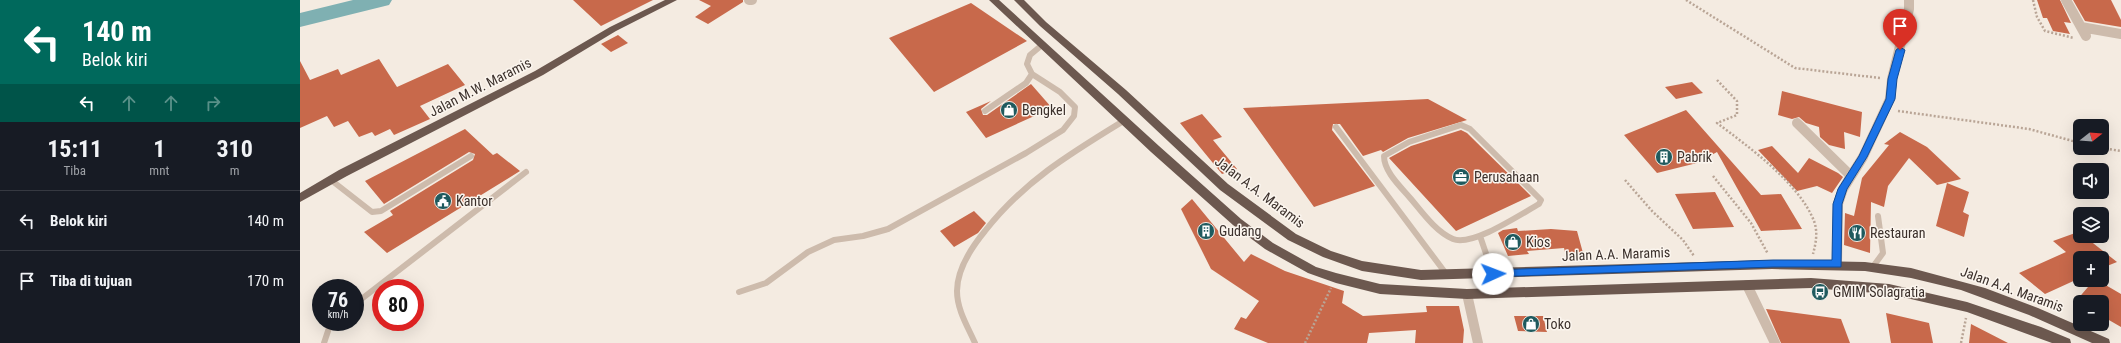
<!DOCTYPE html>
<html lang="id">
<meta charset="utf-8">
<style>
:root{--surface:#171b24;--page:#20242c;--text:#f1f3f6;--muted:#9ea1a6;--line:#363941}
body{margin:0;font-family:"Roboto Condensed",sans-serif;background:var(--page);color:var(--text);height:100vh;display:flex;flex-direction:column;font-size:15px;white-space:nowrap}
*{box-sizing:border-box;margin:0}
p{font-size:13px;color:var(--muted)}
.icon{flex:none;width:22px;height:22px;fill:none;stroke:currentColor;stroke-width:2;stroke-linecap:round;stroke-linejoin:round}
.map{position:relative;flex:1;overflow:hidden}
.panel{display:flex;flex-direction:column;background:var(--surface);width:300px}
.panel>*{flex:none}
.top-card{background:#00695c;color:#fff;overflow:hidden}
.needle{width:26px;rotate:73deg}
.buttons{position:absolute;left:1773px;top:119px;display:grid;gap:8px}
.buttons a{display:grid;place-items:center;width:36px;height:36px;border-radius:6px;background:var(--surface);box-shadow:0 4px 16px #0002;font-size:20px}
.speed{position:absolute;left:12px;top:279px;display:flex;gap:8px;font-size:20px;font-weight:700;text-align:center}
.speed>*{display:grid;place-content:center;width:52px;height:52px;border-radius:50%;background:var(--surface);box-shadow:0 4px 16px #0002;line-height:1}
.speed small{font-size:10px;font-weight:400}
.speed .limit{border:6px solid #d22;background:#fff;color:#111}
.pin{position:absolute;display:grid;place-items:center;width:34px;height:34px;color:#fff;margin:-41px -17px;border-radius:50% 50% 50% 0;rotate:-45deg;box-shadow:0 0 4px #0007}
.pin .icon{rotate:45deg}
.me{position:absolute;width:44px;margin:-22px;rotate:88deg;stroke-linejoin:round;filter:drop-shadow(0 0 3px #0008)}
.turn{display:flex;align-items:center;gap:14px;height:84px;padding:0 16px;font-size:18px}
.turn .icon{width:52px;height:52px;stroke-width:2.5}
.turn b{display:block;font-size:28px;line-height:34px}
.lanes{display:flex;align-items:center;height:38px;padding:0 16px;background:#0003;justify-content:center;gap:20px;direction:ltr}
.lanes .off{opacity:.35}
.eta{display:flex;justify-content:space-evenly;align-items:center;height:68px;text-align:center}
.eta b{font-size:24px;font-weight:700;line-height:28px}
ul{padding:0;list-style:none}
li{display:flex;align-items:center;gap:12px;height:60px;padding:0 16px;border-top:1px solid var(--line)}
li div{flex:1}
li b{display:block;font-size:15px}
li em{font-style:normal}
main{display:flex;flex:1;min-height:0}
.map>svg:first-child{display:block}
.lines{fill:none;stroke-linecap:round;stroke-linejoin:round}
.river{fill:#7fb0b2;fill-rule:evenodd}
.building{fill:#c8694b}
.path{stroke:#b9a596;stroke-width:2.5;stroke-dasharray:2 2;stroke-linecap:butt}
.service{stroke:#cdbbac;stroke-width:6}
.minor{stroke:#cdbbac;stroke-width:10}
.trunk{fill:#6c584f;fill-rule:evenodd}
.route{fill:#1a73e8;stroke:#114b97}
.labels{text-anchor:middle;stroke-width:3;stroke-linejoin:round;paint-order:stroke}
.street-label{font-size:14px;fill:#3b302b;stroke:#fbf5ee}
.poi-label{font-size:14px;fill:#3b302b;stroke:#fbf5ee;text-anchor:start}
</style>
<main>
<section class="panel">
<div class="top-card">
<div class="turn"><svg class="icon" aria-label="left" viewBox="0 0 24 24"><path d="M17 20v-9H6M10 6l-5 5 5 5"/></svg><div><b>140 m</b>Belok kiri</div></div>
<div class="lanes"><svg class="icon" aria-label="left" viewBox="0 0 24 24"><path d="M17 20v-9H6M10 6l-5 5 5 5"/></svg><svg class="icon off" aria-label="ahead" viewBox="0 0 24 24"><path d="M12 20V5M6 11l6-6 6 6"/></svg><svg class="icon off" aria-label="ahead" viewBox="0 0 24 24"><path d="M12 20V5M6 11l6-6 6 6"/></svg><svg class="icon off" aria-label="right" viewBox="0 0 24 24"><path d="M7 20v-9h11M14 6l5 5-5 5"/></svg></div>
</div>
<div class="eta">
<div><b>15:11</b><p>Tiba</p></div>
<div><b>1</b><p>mnt</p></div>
<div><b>310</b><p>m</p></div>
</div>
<ul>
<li><svg class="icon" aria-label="left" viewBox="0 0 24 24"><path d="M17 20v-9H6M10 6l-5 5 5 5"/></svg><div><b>Belok kiri</b></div><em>140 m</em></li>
<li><svg class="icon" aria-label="arrive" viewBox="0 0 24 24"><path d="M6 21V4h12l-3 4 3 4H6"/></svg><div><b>Tiba di tujuan</b></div><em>170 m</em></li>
</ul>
</section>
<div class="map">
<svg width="1821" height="343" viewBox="0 0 1821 343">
<rect width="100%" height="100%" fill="#f4ebe1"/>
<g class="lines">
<path class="river" d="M53 0H92L89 5 0 27V13Z"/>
</g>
<path class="building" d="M273 0H353L301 26Z
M399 0H443V2L408 24 395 17 411 6Z
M1737 0H1760L1771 23 1764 22 1770 34 1753 31 1747 18H1743Z
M1773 0H1811L1821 20V27L1785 21Z
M671 3 727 41 634 92 589 38Z
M318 35 328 43 311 52 301 44Z
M79 59 97 87 148 64 165 85 120 106 130 119 94 135 90 129 75 136 72 132 59 137 48 121 34 127 27 116 0 128V61L10 80 38 69 41 75Z
M1392 82 1403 93 1376 99 1365 87Z
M731 84 752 108 686 138 666 112 691 101 681 109 683 115H687Z
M1482 91 1562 112 1560 137 1544 132 1545 149 1529 145 1520 137 1519 127 1506 123 1499 117 1492 119 1478 115Z
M1128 99 1167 120 1108 138 1083 152 1081 150 1063 156 1040 124H1033L1032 130 1075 186 1014 207 943 108Z
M1386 110 1461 195 1481 194 1502 229 1461 231 1417 152 1397 163 1357 173 1324 135Z
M902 114 922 137 913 140 937 169 922 174 880 123Z
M165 129 193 155 197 153 220 171 87 253 64 232 93 215 90 211 173 160 175 154 169 152 84 204 65 181Z
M1161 130 1167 133 1231 196 1156 231 1089 158 1111 146Z
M1600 132 1627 147 1661 179 1637 185 1609 158 1588 186 1584 207 1571 202 1570 253 1544 245 1545 213 1554 216 1562 178 1589 145 1584 144Z
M1472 146 1498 173 1509 158 1538 173 1543 177 1532 193 1517 186 1497 191 1458 150Z
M1647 183 1669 192 1663 212 1669 215 1664 237 1636 226Z
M1415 192 1434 227 1393 229 1375 194Z
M892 199 944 262 951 254 985 271 1044 291 1042 303 1063 316 1127 312 1126 306H1159L1164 330 1163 343H1115L1116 330 1069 333 1067 343H968L934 329 941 317 946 319 959 301 911 269 881 209Z
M674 211 686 223 678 233 654 247 640 231Z
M1217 228 1218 231 1251 229 1277 231 1283 253 1265 252 1264 248 1227 251 1229 254 1208 256 1198 233 1203 230Z
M1778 232 1780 236H1784L1817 262 1802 268V258H1780V278L1745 294 1719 273 1766 252 1753 241Z
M1794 280H1797L1821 294V327L1802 316V302L1780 303 1776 301Z
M1466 309 1541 319 1550 343H1481Z
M1586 313 1629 323 1633 343H1591Z
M1214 316H1243L1247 332 1218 331Z
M1671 324 1708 343H1669Z"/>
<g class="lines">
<path class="path" d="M1386 0 1495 68 1580 78
M1733 0 1737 17 1745 31 1774 38
M1417 80 1437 101V115L1417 123C1449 147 1499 183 1514 221 1518 232 1516 243 1513 254
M1598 111 1729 129 1780 143
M1802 148 1821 151
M1413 176 1451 223 1468 254
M1325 180 1352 211 1383 240 1394 256
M1005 343 1031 288
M1661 343 1666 318"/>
<path class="service" d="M685 111 726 83 732 74 727 64 730 55 742 45
M1161 125 1170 129 1241 200 1239 204C1221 214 1172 247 1153 239 1136 232 1122 212 1111 199 1101 187 1084 172 1084 156L1109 142Z
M1036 127 1147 275
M31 180 72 212 81 211 171 156
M1180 236 1193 274
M1572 268 1583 253 1578 216
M439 292 466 283 508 252 534 240 563 236 588 229 726 153 763 130 774 116 775 107 760 92 732 74
M55 304 226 172
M24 343 31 322
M675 343C668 327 657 310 657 291 657 269 671 248 685 231 724 181 771 153 825 120"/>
<path class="minor" d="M449 0H452
M1766 0 1786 36
M1781 27 1821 34
M1497 123 1550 175
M1537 264 1538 204 1543 189 1563 157 1590 99 1592 79 1609 9V0
M1447 285 1475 343
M1167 294 1178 343"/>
<path class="trunk" d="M365 0H377L316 31 243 75 47 176 0 202V193L39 170 235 71 310 27Z
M689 0H699L859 146 941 219 973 243 1016 267 1036 273 1080 284 1167 289 1511 278 1589 284 1667 302 1741 327 1770 339 1771 343H1752L1667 312 1589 294 1511 288 1167 299 1080 294 1036 283 1008 273 965 249 933 225 851 152Z
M714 0H724L746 22 826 90 928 184 996 234 1031 251 1062 261 1121 270 1472 260 1565 262 1611 268 1685 288 1738 308 1809 339 1810 343H1792L1729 315 1661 290 1611 278 1565 271 1472 269 1121 280 1062 271 1023 257 988 240 920 190 818 94 740 26Z"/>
</g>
<path class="route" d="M1600 47 1605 50 1597 79 1595 99 1567 157 1547 189 1542 204 1541 267H1473L1189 277 1188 274 1193 270 1473 260H1532L1533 204 1538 189 1559 156 1586 99 1588 79 1596 50Z"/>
<defs>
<g id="shop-disc" transform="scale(0.9)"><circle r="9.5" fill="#1f5a5e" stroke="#fbf5ee"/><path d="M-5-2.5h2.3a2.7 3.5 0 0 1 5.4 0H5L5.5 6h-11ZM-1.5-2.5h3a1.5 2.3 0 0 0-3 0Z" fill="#fff"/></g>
<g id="building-disc" transform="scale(0.9)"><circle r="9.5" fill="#1f5a5e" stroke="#fbf5ee"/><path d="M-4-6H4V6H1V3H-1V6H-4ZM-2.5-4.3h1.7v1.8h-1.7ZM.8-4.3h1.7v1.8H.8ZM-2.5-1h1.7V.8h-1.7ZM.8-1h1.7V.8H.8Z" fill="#fff"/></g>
<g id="office-disc" transform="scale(0.9)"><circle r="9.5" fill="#1f5a5e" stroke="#fbf5ee"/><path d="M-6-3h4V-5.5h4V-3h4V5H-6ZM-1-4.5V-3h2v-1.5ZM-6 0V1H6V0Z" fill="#fff"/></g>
<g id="civic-disc" transform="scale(0.9)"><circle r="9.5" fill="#1f5a5e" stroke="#fbf5ee"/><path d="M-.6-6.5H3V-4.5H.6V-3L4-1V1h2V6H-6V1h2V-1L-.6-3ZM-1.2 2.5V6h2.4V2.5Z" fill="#fff"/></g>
<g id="restaurant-disc" transform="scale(0.9)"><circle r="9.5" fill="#1f5a5e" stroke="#fbf5ee"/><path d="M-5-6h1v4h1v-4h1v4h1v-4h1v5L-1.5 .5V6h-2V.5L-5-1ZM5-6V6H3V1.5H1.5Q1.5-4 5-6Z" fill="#fff"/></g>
<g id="bus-disc" transform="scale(0.9)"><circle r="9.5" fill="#1f5a5e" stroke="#fbf5ee"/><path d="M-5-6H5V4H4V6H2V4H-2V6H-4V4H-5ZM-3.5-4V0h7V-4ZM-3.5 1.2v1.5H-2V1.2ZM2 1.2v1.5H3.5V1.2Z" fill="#fff"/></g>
</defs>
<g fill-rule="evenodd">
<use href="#shop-disc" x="709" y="110"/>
<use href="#building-disc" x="1364" y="157"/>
<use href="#office-disc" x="1161" y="177"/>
<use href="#civic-disc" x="143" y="201"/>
<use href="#building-disc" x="906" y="231"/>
<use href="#restaurant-disc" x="1557" y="233"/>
<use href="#shop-disc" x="1213" y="242"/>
<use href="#bus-disc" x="1520" y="292"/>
<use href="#shop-disc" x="1231" y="324"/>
</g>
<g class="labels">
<g class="street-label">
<text transform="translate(180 87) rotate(-27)" y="5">Jalan M.W. Maramis</text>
<text transform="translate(960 192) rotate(37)" y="5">Jalan A.A. Maramis</text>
<text transform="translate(1316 254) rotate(-2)" y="5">Jalan A.A. Maramis</text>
<text transform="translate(1712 289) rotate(20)" y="5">Jalan A.A. Maramis</text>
</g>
<g class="poi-label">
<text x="722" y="115">Bengkel</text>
<text x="1377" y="162">Pabrik</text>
<text x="1174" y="182">Perusahaan</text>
<text x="156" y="206">Kantor</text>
<text x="919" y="236">Gudang</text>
<text x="1570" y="238">Restauran</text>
<text x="1226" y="247">Kios</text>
<text x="1533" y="297">GMIM Solagratia</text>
<text x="1244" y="329">Toko</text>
</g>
</g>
</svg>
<div class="buttons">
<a><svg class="needle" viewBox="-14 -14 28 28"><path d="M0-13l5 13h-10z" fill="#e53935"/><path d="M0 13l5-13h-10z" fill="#9ea1a6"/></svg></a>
<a><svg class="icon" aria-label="sound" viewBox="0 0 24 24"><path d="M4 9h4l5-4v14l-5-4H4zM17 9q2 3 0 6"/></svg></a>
<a><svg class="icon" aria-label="layers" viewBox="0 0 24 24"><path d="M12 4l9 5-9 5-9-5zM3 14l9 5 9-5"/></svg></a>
<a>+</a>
<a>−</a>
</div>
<div class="speed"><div>76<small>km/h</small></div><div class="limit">80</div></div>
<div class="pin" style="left:1600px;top:50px;background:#d93025"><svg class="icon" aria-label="arrive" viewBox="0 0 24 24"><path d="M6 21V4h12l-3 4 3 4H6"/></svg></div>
<svg class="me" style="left:1193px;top:274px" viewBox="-20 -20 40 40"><circle r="19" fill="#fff"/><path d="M0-13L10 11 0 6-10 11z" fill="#1a73e8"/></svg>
</div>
</main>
